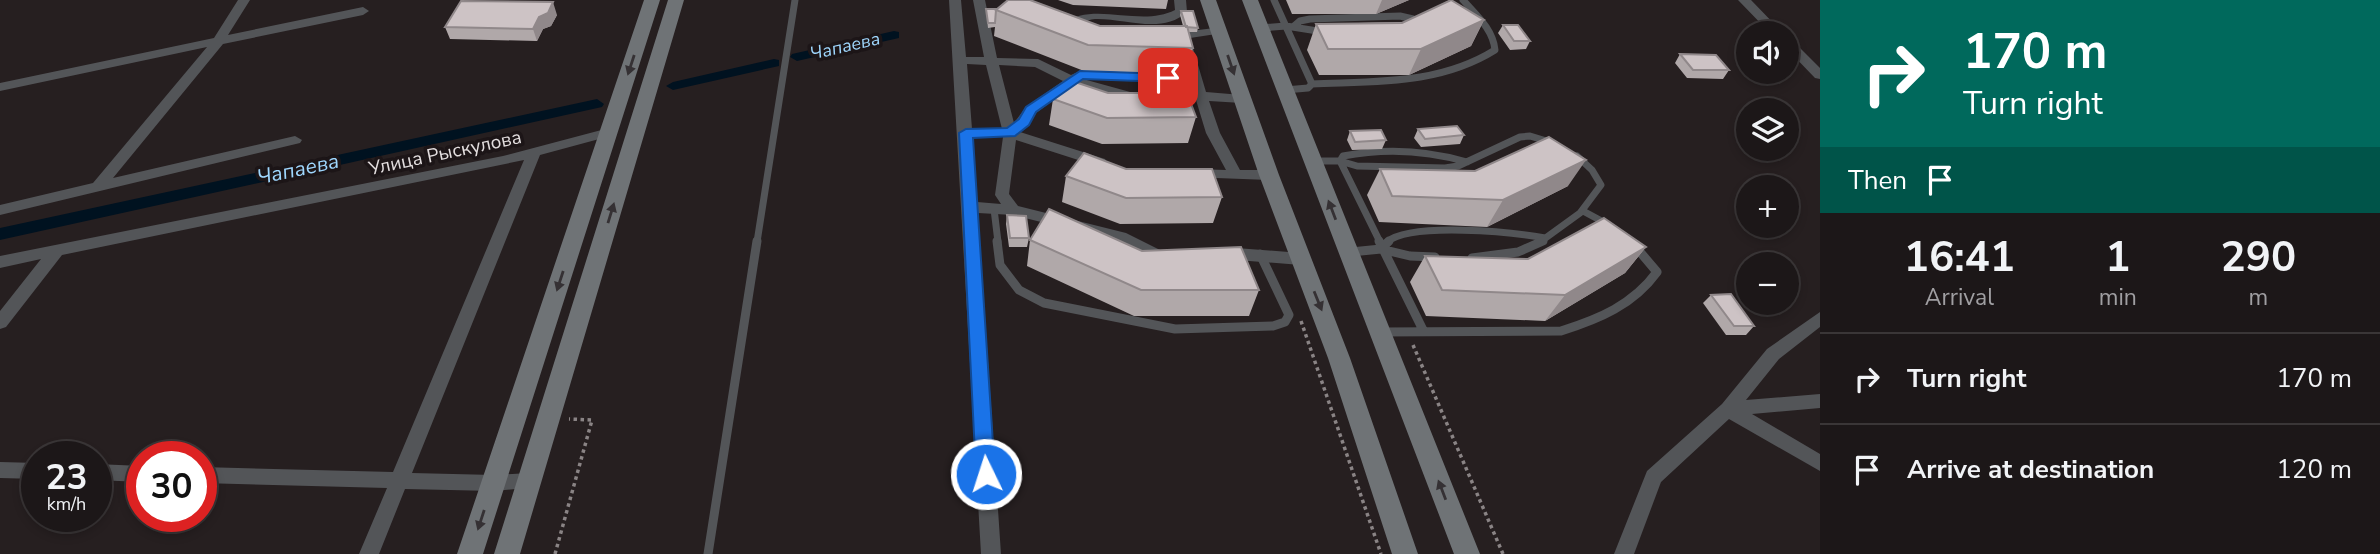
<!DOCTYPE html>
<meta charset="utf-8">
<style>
:root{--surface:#1c1718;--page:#252021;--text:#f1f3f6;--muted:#a09fa2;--line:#3a3637}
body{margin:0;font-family:"Nunito Sans",sans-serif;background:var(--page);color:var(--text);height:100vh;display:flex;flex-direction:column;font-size:26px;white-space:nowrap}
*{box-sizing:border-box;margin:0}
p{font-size:23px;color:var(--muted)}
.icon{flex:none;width:38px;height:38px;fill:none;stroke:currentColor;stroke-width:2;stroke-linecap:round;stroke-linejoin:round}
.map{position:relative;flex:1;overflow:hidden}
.panel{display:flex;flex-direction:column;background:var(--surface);width:560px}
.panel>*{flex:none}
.banner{background:#00695c;color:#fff;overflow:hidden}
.controls{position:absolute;left:1736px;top:21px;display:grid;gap:14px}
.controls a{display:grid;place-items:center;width:63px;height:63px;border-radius:50%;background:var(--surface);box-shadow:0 4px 10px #0003,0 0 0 2px var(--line);font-size:35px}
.speed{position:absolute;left:21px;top:441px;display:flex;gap:14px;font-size:35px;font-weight:700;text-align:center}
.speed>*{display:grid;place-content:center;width:91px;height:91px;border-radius:50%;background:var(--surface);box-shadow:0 4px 10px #0003,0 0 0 2px var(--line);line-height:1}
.speed small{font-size:18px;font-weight:400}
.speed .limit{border:10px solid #d22;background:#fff;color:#111}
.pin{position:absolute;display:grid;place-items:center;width:60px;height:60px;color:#fff;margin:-30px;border-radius:14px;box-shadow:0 4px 10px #0006}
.me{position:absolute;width:77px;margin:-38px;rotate:356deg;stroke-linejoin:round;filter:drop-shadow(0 0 5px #0008)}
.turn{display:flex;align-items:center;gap:24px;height:147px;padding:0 28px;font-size:32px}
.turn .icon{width:91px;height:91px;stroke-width:2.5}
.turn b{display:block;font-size:49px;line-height:60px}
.then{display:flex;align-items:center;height:66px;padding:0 28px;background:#0003;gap:14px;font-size:26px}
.eta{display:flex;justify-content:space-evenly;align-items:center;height:119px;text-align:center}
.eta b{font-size:42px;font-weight:700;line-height:49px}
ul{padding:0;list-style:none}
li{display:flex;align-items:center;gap:21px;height:91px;padding:0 28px;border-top:2px solid var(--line)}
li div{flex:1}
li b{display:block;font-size:26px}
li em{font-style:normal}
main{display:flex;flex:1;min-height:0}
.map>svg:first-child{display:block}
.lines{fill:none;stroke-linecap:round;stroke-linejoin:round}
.canal{fill:#001220;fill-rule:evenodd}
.path{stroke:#8a8485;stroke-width:3.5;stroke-dasharray:3.5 3.5;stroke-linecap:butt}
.lane-far1{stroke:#535558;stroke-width:7}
.lane{stroke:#535558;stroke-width:9}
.street{fill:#535558;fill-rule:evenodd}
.secondary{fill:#6f7376;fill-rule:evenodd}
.wall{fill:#b0a8a9}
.shaded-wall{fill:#90888a}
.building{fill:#cdc3c5;stroke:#90888a;stroke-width:2}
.oneway{fill:#353134}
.route{fill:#1a73e8;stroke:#114b97;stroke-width:2}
.labels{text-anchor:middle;stroke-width:7;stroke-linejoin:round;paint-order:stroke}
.far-water-label{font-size:18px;font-style:italic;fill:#9fd7fe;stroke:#1c1517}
.street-label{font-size:19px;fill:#e3dedf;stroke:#1c1517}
.water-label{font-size:21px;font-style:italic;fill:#9fd7fe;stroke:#1c1517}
</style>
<main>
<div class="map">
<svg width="1820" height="554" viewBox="0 0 1820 554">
<rect width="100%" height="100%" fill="#261f20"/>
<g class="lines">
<path class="canal" d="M894 31 899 32V38L797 61 790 57 792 54Z
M774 59 779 60V66L673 90 666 86 673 82Z
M597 99 604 104 602 107 0 240V228Z"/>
<path class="path" d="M1301 321 1381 554
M1413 345 1503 554
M555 554 592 420 569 419"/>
<path class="lane-far1" d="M1274 0 1312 84
M1293 27 1300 21 1310 19 1400 16 1413 19
M1261 28 1286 26 1324 32
M1285 90 1308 88 1312 84C1376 81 1439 85 1495 50 1493 29 1476 15 1463 0
M1313 161H1340L1357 166 1445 168 1458 166 1520 137 1530 136 1553 143
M994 209 998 242
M1583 211 1609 225
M757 242 795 0
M1380 242 1340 161 1343 156C1385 148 1426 150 1467 162
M1387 242C1411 222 1513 232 1545 238
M1540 242 1580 213 1601 185 1592 170 1577 156"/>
<path class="lane" d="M997 241 1000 265 1019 290 1044 303 1175 329 1273 326 1285 322 1289 315 1260 254
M1379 241 1424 332
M1381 249 1389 241
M1351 252 1381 249 1410 256 1435 257
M1472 258 1518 252 1543 241
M1381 332 1561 331C1599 319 1633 305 1657 272L1635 246
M708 554 757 241"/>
<path class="street" d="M238 0H250L228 35 363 7 369 11 363 15 223 44 113 178 295 136 302 140 300 143 0 215V205L93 183 207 47 0 91V83L214 38Z
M949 0H961L966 57H984L973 0H985L997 58 1038 59 1071 75 1080 71 1188 75 1179 39 1165 40V34L1223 27V33L1190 38 1206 92 1242 95 1249 99 1242 103 1209 101 1220 133 1240 170H1269L1276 175 1269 180 1190 177 1188 174 1195 169 1226 170 1206 133 1196 100 1169 101 1162 97 1169 93 1193 92 1189 83 1083 79 1141 95 1143 98 1136 102 1074 85 1036 113 1029 125 1020 132 1105 159 1107 162 1100 167 1016 140 1009 194 1018 206 1126 233 1168 254 1171 258 1163 264 1117 241 1013 215 978 213 1001 554H981ZM967 64 986 65 1002 129H972ZM999 65 1035 67 1063 81 1026 107 1014 123ZM973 137H1003L995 195 1001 204 977 202Z
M1174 0H1186L1187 12C1162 35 1125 18 1095 19 1085 20 1078 25 1069 28L1063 24C1093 0 1140 28 1175 10Z
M1738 0H1751L1783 33H1770Z
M1787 38 1791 39 1820 68V79L1815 78 1787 49Z
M609 128 614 129 616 132 614 135 540 155 412 473 494 475 529 473 536 475 538 481 536 487 494 491 405 489 379 554H359L387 488 201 483V467L393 472 524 160 62 255 6 327 0 329V311L41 259 0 268V256L503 156Z
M1223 247 1301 253 1309 259 1301 265 1223 259 1215 253Z
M1820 312V327L1779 359 1746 400 1820 394V408L1752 414 1820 454V471L1729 419 1661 482 1634 554H1614L1647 471 1722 404 1767 349Z
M0 462 37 463V479L0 478Z
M96 464 142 466V482L96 480Z"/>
<path class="secondary" d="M644 0H660L483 554H457Z
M668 0H684L520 554H494Z
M1200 0H1216L1279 175 1350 358 1418 554H1392L1328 358 1259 175Z
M1242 0H1258L1480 554H1454Z"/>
</g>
<path class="wall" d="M1058 0H1168L1166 9 1073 5Z
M1286 0H1409L1376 14H1292Z
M986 9H998L1100 26H1183L1180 15 1181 11 1198 28 1197 32H1188L1193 48 1186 74 1084 71 994 36 995 27 988 28Z
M557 15 551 26 543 29 537 41 450 39 445 27Z
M1484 20 1471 46 1409 75H1319L1307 50 1316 24Z
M1503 25 1530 41 1526 49 1510 50 1498 33Z
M1680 54 1729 70 1723 79 1687 78 1675 63Z
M1108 93 1196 117 1188 143 1102 144 1049 125 1053 99Z
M1418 129 1464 135 1460 144 1421 147 1414 138Z
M1350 131 1386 140 1382 149 1352 150 1347 140Z
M1126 169 1222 197 1213 223 1120 224 1062 202 1066 176Z
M1380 169 1568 186 1487 227 1379 222 1367 195Z
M1007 215 1029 238 1027 247H1009L1006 224Z
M1030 240 1142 251 1259 290 1249 316H1134L1027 266Z
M1646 247 1625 273 1545 321 1426 316 1410 282 1425 256 1528 259Z
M1711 295 1754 326 1746 335H1726L1703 303Z"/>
<path class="shaded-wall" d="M1382 0H1409L1376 14Z
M553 2 557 15 551 26 543 29 537 41 533 29 539 17Z
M1484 20 1471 46 1409 75 1421 49Z
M1586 160 1568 186 1487 227 1503 200Z
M1646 247 1625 273 1545 321 1565 295Z"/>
<path class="building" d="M1008 0H1030L1100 26H1187L1193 48 1088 45 996 10Z
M1451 0 1484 20 1421 49H1328L1316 24 1402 23Z
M461 1 553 2 548 13 539 17 533 29 445 27Z
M986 9H998L996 10 995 23H988Z
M1181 11H1193L1198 28 1186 27Z
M1503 25H1518L1530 41H1514Z
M1680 54 1716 55 1729 70H1693Z
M1069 80 1108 93H1187L1196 117 1107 118 1053 99Z
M1457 126 1464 135 1425 139 1418 129Z
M1381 130 1386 140 1355 142 1350 131Z
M1549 137 1586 160 1503 200 1392 196 1380 169 1475 171Z
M1084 153 1126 169H1212L1222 197 1126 198 1066 176Z
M1049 209 1142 251 1241 247 1259 290H1141L1030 240Z
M1007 215 1026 216 1029 238H1010Z
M1604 218 1646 247 1565 295 1442 290 1425 256 1528 259Z
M1731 294 1754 326H1734L1711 295Z"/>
<defs><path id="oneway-solid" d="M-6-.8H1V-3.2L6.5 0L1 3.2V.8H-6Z" transform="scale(1.75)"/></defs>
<g class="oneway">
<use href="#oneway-solid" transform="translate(631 65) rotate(108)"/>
<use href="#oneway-solid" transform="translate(1231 65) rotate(71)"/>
<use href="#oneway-solid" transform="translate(1332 210) rotate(-111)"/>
<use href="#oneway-solid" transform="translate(611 213) rotate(-73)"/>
<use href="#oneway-solid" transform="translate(560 281) rotate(108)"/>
<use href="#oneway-solid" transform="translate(1318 301) rotate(68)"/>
<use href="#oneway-solid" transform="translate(1442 490) rotate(-111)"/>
<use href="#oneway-solid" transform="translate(481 520) rotate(108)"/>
</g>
<path class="route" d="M1080 71 1168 74 1174 78 1168 82 1083 79 1036 112 1029 125 1015 136 973 138 995 474 992 480 986 482 979 480 976 474 959 133 966 129 1007 128 1019 119 1026 107Z"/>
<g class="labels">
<g class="far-water-label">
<text transform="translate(845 46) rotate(-13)" y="6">Чапаева</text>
</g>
<g class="street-label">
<text transform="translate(445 152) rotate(-12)" y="7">Улица Рыскулова</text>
</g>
<g class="water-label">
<text transform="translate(298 169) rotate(-12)" y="7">Чапаева</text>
</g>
</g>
</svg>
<div class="controls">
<a><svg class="icon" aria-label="sound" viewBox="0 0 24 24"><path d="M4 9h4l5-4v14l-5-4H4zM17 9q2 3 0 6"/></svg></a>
<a><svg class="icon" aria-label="layers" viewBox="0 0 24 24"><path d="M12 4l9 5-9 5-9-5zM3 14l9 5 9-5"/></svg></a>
<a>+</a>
<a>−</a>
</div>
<div class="speed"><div>23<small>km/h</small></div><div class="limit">30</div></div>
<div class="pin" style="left:1168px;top:78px;background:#d93025"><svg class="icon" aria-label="arrive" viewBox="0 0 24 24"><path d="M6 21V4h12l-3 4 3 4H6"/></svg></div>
<svg class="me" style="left:986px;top:474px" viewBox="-20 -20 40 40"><circle r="17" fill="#1a73e8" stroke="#fff" stroke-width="3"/><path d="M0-11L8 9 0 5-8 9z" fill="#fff"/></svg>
</div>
<section class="panel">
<div class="banner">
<div class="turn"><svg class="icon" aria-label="right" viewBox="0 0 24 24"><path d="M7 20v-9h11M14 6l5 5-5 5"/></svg><div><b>170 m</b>Turn right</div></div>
<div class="then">Then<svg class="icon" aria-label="arrive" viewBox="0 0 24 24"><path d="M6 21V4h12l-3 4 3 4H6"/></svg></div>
</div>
<div class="eta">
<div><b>16:41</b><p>Arrival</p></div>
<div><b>1</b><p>min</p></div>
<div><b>290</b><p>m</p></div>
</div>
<ul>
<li><svg class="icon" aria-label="right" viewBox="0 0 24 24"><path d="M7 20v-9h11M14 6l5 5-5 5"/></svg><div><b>Turn right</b></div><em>170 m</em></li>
<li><svg class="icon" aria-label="arrive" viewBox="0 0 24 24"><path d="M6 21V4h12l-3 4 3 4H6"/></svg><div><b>Arrive at destination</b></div><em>120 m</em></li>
</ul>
</section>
</main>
